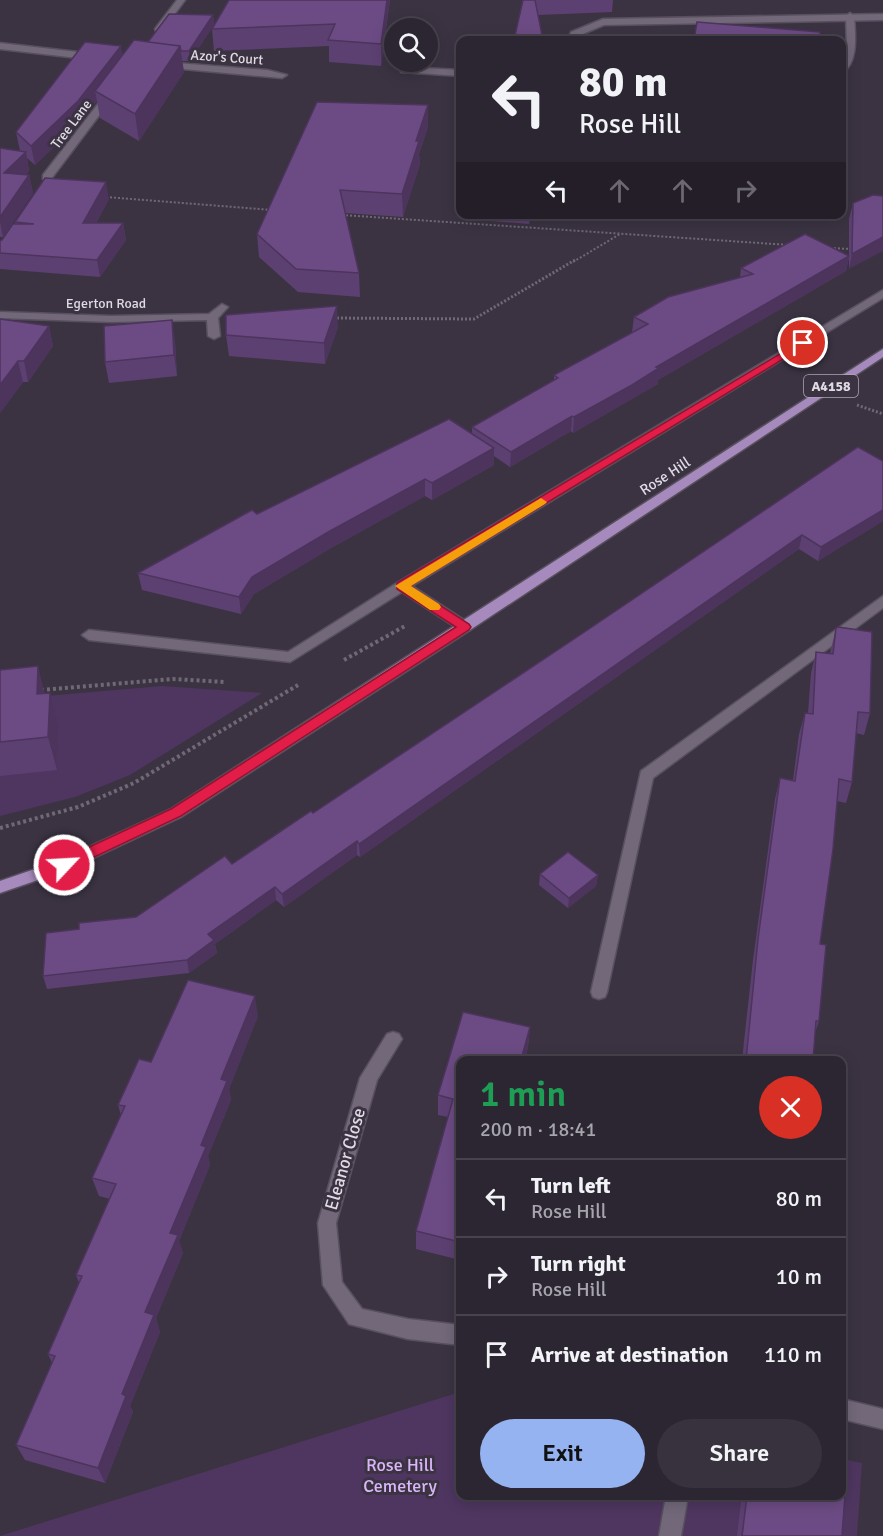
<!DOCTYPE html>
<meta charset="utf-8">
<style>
:root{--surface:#2c2632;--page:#38323e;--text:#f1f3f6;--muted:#a6a5ac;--line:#48434d;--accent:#95b2f1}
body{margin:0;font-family:Signika,sans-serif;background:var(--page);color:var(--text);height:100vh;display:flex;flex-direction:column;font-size:22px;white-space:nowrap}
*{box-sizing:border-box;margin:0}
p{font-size:20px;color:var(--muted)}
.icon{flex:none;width:33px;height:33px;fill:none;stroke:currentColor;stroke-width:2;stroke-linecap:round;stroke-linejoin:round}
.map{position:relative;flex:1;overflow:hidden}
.drawer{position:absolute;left:456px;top:1056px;width:390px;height:444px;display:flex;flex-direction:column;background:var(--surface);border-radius:12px;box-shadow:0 3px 15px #0003,0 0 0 2px var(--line)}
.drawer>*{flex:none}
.hud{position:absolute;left:456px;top:36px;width:390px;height:183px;border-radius:12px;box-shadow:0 3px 15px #0003,0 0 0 2px var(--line);background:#2c2632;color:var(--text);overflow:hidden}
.controls{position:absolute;left:384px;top:18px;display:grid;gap:12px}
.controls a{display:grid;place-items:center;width:54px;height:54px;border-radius:50%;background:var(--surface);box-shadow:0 3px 15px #0003,0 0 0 2px var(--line);font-size:30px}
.pin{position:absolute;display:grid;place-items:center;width:51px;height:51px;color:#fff;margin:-26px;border:3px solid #fff;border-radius:50%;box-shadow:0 2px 6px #0007}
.me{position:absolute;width:66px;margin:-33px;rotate:65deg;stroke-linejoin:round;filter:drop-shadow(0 0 4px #0008)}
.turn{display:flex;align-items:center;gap:21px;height:126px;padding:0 24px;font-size:27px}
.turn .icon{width:78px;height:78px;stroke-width:2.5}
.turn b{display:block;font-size:42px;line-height:51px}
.lanes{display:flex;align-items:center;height:57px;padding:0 24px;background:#0003;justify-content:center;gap:30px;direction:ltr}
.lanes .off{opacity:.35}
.round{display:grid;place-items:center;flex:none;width:63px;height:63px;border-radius:32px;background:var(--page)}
.overview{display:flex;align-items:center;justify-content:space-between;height:102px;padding:0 24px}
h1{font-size:36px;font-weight:600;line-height:45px;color:#1e9e55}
.primary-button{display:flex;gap:12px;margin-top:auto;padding:12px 24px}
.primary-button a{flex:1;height:69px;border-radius:36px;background:var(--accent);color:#111;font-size:24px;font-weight:600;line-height:69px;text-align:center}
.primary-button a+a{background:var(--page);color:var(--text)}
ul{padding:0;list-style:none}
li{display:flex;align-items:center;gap:18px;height:78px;padding:0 24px;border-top:2px solid var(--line)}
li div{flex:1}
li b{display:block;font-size:22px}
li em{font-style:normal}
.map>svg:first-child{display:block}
.green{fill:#4e3660}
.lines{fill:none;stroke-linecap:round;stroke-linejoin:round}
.service-casing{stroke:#57505d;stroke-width:3}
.minor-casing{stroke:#57505d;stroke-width:3}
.primary-casing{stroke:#57505d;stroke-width:3}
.path-far2{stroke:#6f6875;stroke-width:2;stroke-dasharray:2 2;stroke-linecap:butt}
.path-far1{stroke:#6f6875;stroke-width:3;stroke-dasharray:2 2;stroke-linecap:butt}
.path{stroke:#6f6875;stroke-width:4;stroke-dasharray:3 3;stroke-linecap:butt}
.service{fill:#72687a;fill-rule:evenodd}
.minor{fill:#72687a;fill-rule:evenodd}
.primary{fill:#a68abd;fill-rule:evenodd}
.wall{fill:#5d4072}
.shaded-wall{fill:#4c345c}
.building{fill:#6c4b84;stroke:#4c345c;stroke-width:1.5}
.route{fill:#e11d48;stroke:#92132f;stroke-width:1.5}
.slow{fill:#f59e0b}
.labels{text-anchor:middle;stroke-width:6;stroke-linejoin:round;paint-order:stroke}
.far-street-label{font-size:14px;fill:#dfdae4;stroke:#3b3342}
.shield{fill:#3b3342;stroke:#aea8b3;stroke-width:1.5}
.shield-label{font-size:14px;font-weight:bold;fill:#dfdae4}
.street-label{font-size:15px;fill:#dfdae4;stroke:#3b3342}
.near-street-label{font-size:18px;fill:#dfdae4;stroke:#3b3342}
.near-park-label{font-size:18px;fill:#dbb5f9;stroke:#3b3342}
</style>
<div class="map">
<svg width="883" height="1536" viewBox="0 0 883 1536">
<rect width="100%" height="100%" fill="#3b3342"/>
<path class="green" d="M162 686 262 693 130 775 75 797 0 816V700Z
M460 1392V1496H842V1459L862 1463 857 1536H0Z"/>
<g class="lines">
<g class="service-casing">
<path id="service" d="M850 13 854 16C855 33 859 63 842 73V61L847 49 846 16Z
M883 290V298L412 586 470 624 472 627 470 630H460L402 592 290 662 89 640 82 635 89 630 288 652 397 583Z
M883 596V608L653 778 607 992 605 997 599 999 593 997 591 992 641 771Z
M666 1496H688L681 1536H659Z"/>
</g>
<g class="minor-casing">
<path id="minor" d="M177 0H185L162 31H156L155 29Z
M883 14V20L604 25 578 36 576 40H568L571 32 603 19Z
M0 43 95 54 99 57 95 60 0 49Z
M164 62 267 70 287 75 282 78 161 67 160 65Z
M404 67 460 70V76L401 72V68Z
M108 91 116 93 51 179H43V175Z
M222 304 228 307 218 318 220 336 214 339 208 336 207 320 111 322 0 318V312L111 316 209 314Z
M393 1032 399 1034 402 1039 377 1080 336 1223 342 1282 362 1309 408 1319 460 1325V1345L408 1339 349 1324 323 1285 318 1223 360 1078 387 1034Z
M842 1399 883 1409V1429L842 1419Z"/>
</g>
<g class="primary-casing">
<path id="primary" d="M883 349V357L470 630 181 817 70 869 0 893V881L58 861 171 809Z"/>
</g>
<path class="path-far2" d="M106 197 272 210
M342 215 789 245
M830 248 852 249
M573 262 620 234"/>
<path class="path-far1" d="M333 318 474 319 575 260
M857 405 883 414"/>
<path class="path" d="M344 660 405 626
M41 690 173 679 225 682
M0 828 78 807 134 783 298 685"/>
<use href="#service" class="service"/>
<use href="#minor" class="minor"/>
<use href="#primary" class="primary"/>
</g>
<path class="wall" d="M390 0 381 66 329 62V46L214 51 212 29Z
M523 0H613L612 12 538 15Z
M213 15 214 25 190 61H182L184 72 139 141 100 118 97 101 81 121 35 165 27 158 29 171 26 174 29 175 33 193 3 237H0V148L20 151 16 132 122 55 148 42Z
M428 105V127L419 154 420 164 403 217 345 213 359 273 360 297 298 292 259 257 257 234Z
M873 195 849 269V257L846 271 658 380V384L630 400 573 433 571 431 510 467 494 456V465L432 500 425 496 331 548 254 594 241 614 142 590 138 573 257 514 472 433V427L554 380V375L633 332H632L634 317 740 277 741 268 849 256V219L853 203Z
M109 199 96 223H123L126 240 100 277 0 269V239V241L2 240 15 224V222Z
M478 214H531L529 224 478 220Z
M0 319 49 326 53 346 28 382H23L0 413Z
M338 327 325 364 229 356 226 335Z
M175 341 177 376 109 383 105 362Z
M883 461V521L818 561 799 549 360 857 357 855 284 907 276 900 215 944 217 953 189 973 47 989 43 976 79 929 136 917 232 864Z
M836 628 870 713 864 735 856 733 852 782 846 803 837 801 820 944 819 1021 815 1033 813 1060H742L753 960 775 799 780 778 793 780 799 734 805 713H808L811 673 816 652 830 653Z
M0 670 45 693H50L59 726 57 770 0 776Z
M540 874 598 875 596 886 568 908 539 885Z
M463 1012 530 1027 528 1047 525 1060H460V1260L416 1249V1231L448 1117 438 1115V1095Z
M258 1016 229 1089 231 1100 208 1156 210 1165 179 1241 183 1253 156 1318 160 1332 130 1406 133 1412 105 1483 25 1460 16 1445 52 1363 48 1354 79 1283 76 1275 110 1199 99 1196 92 1178 121 1115 118 1105 151 1062Z
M744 1496H781L789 1497V1496H842V1536H737L741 1502Z"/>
<path class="shaded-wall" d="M387 0H390L381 66V44Z
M213 15 214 25 190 61 189 51Z
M121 46 124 65 95 91 97 101 81 121 35 165 31 146Z
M180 46 184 72 139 141 135 114Z
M428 105V127L419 154 420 164 403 217 402 194 416 141Z
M26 152 29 171 8 192 4 173Z
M29 175 33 193 3 237 0 222V217Z
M106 182 109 199 86 240 83 223Z
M123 223 126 240 100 277 97 260Z
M883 237V251L849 269 852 254Z
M849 256 846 271 658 380V384L573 433 574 417 656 367Z
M337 306 338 327 325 364 324 343Z
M172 320 175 341 177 376 174 355Z
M49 326 53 346 28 382 24 361Z
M18 361 23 382 0 413V385Z
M572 416 571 431 510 467 511 452Z
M494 448V465L432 500V483Z
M425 479V496L331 548 254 594 241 614 239 597 252 577 330 531Z
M883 510V521L818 561 821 547Z
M802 535 799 549 360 857 359 844Z
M38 666 46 699 37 694Z
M50 693 59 726 57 770 48 737Z
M357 841V855L284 907 282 894Z
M598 875 596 886 568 908 569 898Z
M275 887 276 900 215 944 217 953 189 973 187 960 208 934Z
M255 996 258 1016 229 1089 231 1100 208 1156 210 1165 179 1241 183 1253 156 1318 160 1332 130 1406 133 1412 105 1483 98 1468 122 1394 145 1312 170 1233 201 1145 221 1079Z
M530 1027 528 1047 525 1060H521Z"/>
<path class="building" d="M229 0H387L381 44 328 40 335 24 212 29Z
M523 0H535L543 40H514Z
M169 14 213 15 189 51H181L180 46 148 42Z
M697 22 820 32V40H694Z
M134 40 180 46 135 114 95 91Z
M85 42 121 46 78 101 31 146 16 132Z
M317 102 428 105 416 141H419L402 194 340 190 359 273 296 269 257 234Z
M0 148 26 152 4 173 29 175 0 217Z
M45 178 106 182 83 223H123L97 260 0 253V241L2 240 13 224H34L15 222Z
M873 195 883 196V237L852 254 853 203Z
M805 234 849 256 656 367 659 368 632 385 574 417 572 416 511 452 472 427 558 378 554 375 648 324 634 317 668 297 753 274 741 268Z
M337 306 324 343 226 335V315Z
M0 319 49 326 24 361H18L0 385Z
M172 320 174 355 105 362 104 326Z
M449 419 494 448 432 483 425 479 330 531 252 577 239 597 138 573 252 510 257 514Z
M858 447 883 461V510L821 547 802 535 359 844 357 841 282 894 275 887 208 934 214 940 187 960 43 976 46 933 79 929V923L136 917 225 856 232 864 311 811 313 813 586 631Z
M838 627 872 632 870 713 858 712 852 782 839 779 833 849 820 944 826 945 819 1021H816L813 1060H746L758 939 780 778 795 781 805 713 813 714 816 652 833 654 836 628Z
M38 666 37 694 50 693 48 737 0 742V670Z
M568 852 598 875 569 898 540 874Z
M188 980 255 996 221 1079 227 1081 201 1145 206 1147 170 1233 178 1235 145 1312 154 1315 122 1394 126 1396 98 1468 16 1445 55 1356 48 1354 82 1276 76 1275 116 1184 92 1178 125 1106 118 1105 139 1059 151 1062Z
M463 1012 530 1027 521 1060H460V1242L416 1231 453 1099 438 1095Z
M842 1480 846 1481 842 1536H742L747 1496H781L794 1499 795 1496H842Z"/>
<path class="route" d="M803 340 806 341V345L410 586 469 624 471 627 469 630 181 816 69 869H59L57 865 59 861 171 809 456 627 397 589V583Z"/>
<path class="slow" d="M541 498 547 502 545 504 411 586 439 604 441 607 439 610H430L395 586Z"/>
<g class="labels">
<g class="far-street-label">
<text transform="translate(227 57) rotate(4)" y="5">Azor's Court</text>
<text transform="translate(71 124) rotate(-53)" y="5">Tree Lane</text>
<text x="106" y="308">Egerton Road</text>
</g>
<rect class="shield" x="804" y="375" width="54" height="22" rx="4.5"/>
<g class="shield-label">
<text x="831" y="391">A4158</text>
</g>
<g class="street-label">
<text transform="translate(665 476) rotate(-33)" y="5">Rose Hill</text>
</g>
<g class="near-street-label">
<text transform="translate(345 1159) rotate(-74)" y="6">Eleanor Close</text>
</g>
<g class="near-park-label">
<text x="400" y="1471">Rose Hill<tspan x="400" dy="21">Cemetery</tspan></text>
</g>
</g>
</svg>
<div class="controls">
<a><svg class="icon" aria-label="search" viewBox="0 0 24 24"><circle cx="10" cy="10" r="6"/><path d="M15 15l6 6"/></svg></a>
</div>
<div class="pin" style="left:803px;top:343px;background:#d93025"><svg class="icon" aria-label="arrive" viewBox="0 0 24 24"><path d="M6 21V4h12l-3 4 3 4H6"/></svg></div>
<svg class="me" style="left:64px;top:865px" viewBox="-20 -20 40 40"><circle r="17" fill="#e11d48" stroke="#fff" stroke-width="3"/><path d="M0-11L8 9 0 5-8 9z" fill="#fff"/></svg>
<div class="hud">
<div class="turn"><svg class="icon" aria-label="left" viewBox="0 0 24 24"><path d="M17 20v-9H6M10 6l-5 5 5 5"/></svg><div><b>80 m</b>Rose Hill</div></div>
<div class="lanes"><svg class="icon" aria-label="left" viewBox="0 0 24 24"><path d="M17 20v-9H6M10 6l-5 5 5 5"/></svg><svg class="icon off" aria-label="ahead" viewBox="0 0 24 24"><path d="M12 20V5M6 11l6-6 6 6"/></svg><svg class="icon off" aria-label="ahead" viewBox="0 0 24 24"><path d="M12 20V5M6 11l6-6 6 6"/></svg><svg class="icon off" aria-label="right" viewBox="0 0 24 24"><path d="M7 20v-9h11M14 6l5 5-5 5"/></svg></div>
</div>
<section class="drawer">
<div class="overview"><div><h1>1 min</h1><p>200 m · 18:41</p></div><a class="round" style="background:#d93025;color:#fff"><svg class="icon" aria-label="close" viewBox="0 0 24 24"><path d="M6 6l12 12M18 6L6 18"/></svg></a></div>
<ul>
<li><svg class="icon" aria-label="left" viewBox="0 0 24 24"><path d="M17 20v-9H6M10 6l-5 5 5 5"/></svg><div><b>Turn left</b><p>Rose Hill</p></div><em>80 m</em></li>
<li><svg class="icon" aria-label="right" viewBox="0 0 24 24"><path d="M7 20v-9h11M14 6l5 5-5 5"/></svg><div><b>Turn right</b><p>Rose Hill</p></div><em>10 m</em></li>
<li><svg class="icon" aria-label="arrive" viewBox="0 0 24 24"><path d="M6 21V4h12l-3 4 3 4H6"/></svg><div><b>Arrive at destination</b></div><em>110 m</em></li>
</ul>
<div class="primary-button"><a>Exit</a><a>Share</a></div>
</section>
</div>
